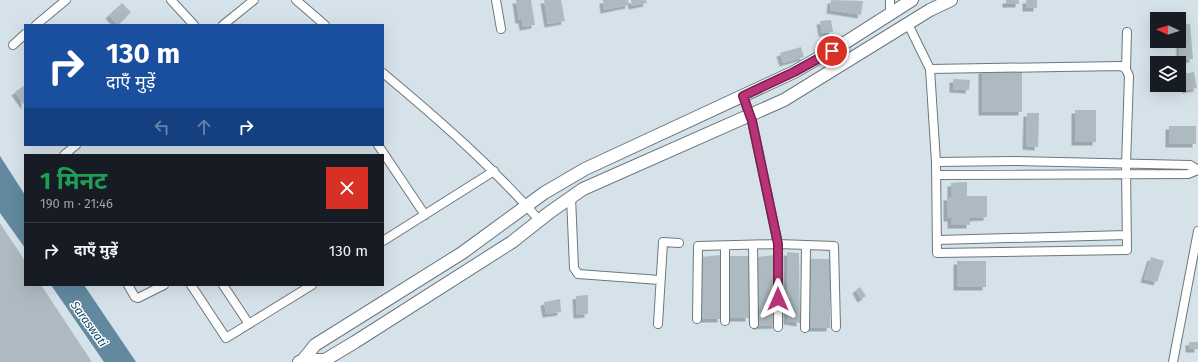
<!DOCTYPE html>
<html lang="hi">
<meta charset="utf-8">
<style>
:root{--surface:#171b24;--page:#242831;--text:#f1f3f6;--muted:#9ea1a6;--line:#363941}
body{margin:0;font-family:"Fira Sans","Noto Sans Devanagari",sans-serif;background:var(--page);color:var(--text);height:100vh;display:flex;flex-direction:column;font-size:15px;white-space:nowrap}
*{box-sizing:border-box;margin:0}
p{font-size:13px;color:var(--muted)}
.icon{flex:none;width:22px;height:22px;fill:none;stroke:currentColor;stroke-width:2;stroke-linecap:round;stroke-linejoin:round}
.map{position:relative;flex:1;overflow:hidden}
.panel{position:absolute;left:24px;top:154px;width:360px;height:132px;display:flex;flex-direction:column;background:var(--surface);border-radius:0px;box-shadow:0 4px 16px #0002}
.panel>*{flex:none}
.guide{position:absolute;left:24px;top:24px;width:360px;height:122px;border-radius:0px;box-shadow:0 4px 16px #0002;background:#1a4fa0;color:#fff;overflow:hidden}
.needle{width:26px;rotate:274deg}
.tools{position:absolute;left:1150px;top:12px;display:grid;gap:8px}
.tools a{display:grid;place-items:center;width:36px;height:36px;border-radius:0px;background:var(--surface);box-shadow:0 4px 16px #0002;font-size:20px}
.pin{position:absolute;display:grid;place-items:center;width:34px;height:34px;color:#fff;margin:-17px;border:2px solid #fff;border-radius:50%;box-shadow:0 1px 4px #0007}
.me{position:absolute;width:44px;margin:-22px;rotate:0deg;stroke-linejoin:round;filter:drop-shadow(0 0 3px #0008)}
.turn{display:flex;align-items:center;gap:14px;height:84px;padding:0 16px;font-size:18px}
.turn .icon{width:52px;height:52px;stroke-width:2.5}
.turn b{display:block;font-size:28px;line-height:34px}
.lanes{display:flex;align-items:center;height:38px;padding:0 16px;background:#0003;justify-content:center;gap:20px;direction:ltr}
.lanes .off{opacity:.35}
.round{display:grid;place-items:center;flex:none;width:42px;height:42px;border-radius:0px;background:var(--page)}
.overview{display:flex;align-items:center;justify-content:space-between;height:68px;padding:0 16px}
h1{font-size:24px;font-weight:700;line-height:30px;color:#1e9e55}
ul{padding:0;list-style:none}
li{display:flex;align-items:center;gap:12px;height:56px;padding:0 16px;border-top:1px solid var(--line)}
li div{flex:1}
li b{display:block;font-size:15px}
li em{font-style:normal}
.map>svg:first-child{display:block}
.water{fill:#62899f}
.building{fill:#aebac1;filter:url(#shadow)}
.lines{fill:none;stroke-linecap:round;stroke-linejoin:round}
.street-casing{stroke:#6c777e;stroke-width:10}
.secondary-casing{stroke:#6c777e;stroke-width:14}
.street{stroke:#fff;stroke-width:8}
.secondary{stroke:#fff;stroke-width:12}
.route-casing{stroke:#78214d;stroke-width:10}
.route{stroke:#b93376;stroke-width:7}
.labels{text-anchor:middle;stroke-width:3;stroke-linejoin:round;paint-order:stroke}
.water-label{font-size:12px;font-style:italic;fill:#184b64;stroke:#fff}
</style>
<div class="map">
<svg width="1198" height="362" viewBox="0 0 1198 362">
<defs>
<filter id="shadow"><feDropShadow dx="-3.5" dy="3.5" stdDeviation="0" flood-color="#0004"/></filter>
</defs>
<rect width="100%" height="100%" fill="#d6e2ea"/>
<path class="water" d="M0 156 25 195V248L0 213Z
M51 285H84L136 362H104Z"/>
<path class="building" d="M516 0H531L535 25 523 27 522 20H519Z
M544 0H561L565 21 548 24Z
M603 0H628L629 5 604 10Z
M631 0H646L647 3 632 6Z
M831 0 863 1 861 15 830 10Z
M1006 0H1019V4H1006Z
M1026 0H1037V8H1026Z
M122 3 131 12 118 25 109 15Z
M831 20 833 32 822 33 820 21Z
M1190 24 1193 59 1180 60 1179 25Z
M801 47 804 57 783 63 780 53Z
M982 70H1022V112H982Z
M1194 72 1197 88 1186 90 1184 74Z
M953 79 970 80 969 90 953 89Z
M25 85V106L15 92Z
M1075 110H1096V142H1075Z
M1027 113H1039L1038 147 1026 146Z
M1169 126H1196V144H1169Z
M967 182V196H987V217L970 218V225H951V218H947V197H951V183Z
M0 223 25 261V285H41L92 362H0Z
M787 252 799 253 800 323 787 321Z
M720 255 721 319H701L702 257Z
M774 255 776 325 756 326 757 257Z
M727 256H749V318H728Z
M1151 257 1164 261 1157 282 1144 279Z
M809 259H830V328H809Z
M957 261H986V287H957Z
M860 287 866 296 861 299 856 290Z
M588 295V314L577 315 576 296Z
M560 299 561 312 546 314 544 302Z
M1189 342H1198V349H1189Z"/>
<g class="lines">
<g class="street-casing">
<path id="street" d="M171 0 194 25
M296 0 325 25
M496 0 501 29
M890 0V14
M908 24 930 69 1121 66 1126 69 1129 76 1126 165 1127 250 937 253 936 162 930 69
M36 25 66 0
M223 25 254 0
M13 45 25 34
M1126 69 1127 32
M383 73C438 119 492 166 539 220
M743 96 752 121 778 244V327
M378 145 425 215
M64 155 76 145
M936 162 1014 161 1190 165 1198 170
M936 175 1188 174 1198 170
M571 197 574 268 578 274 660 280
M937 240 1127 235
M383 241 494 171
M753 245 754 324
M725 246V321
M128 285 135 297 138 298 164 285
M191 285 226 338 312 285
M223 285 249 324
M697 319 698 246 778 244 834 246 836 327
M658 324 663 242 679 243
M805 328 806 245
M1173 362 1198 231"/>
</g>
<g class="secondary-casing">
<path id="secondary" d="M303 360 315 345 462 253 544 193 585 169 794 72 843 44 912 0
M299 362 303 360H325L355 342 512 242 550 212 583 189 784 100 930 10 951 0"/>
</g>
<use href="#street" class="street"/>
<use href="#secondary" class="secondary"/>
</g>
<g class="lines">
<g class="route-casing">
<path id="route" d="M778 299V244L752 121 743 96 794 72 832 51"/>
</g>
<use href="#route" class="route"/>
</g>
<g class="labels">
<g class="water-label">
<text transform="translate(89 324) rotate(54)" y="4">Saraswati</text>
</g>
</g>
</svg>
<div class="tools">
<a><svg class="needle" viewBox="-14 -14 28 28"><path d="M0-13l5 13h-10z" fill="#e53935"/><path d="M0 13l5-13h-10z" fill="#9ea1a6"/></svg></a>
<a><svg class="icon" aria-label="layers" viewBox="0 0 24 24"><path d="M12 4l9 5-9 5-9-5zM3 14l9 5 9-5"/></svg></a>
</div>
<div class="pin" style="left:832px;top:51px;background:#d93025"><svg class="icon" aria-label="arrive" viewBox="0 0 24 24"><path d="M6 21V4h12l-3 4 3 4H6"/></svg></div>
<svg class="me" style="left:778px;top:299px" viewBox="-20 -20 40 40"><path d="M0-17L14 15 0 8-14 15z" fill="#b93376" stroke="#fff" stroke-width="4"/></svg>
<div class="guide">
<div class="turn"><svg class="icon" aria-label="right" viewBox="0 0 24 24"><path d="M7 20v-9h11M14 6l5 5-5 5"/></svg><div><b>130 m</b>दाएँ मुड़ें</div></div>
<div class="lanes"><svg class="icon off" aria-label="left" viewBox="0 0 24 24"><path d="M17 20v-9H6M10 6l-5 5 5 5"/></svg><svg class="icon off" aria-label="ahead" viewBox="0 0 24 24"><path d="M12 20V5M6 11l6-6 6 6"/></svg><svg class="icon" aria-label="right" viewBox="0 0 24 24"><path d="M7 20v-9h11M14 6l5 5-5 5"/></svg></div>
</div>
<section class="panel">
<div class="overview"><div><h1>1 मिनट</h1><p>190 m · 21:46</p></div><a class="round" style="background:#d93025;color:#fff"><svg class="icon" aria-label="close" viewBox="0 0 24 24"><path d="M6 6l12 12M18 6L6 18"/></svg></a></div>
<ul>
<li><svg class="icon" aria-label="right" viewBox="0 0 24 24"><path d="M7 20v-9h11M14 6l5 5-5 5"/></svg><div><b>दाएँ मुड़ें</b></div><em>130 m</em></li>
</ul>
</section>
</div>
